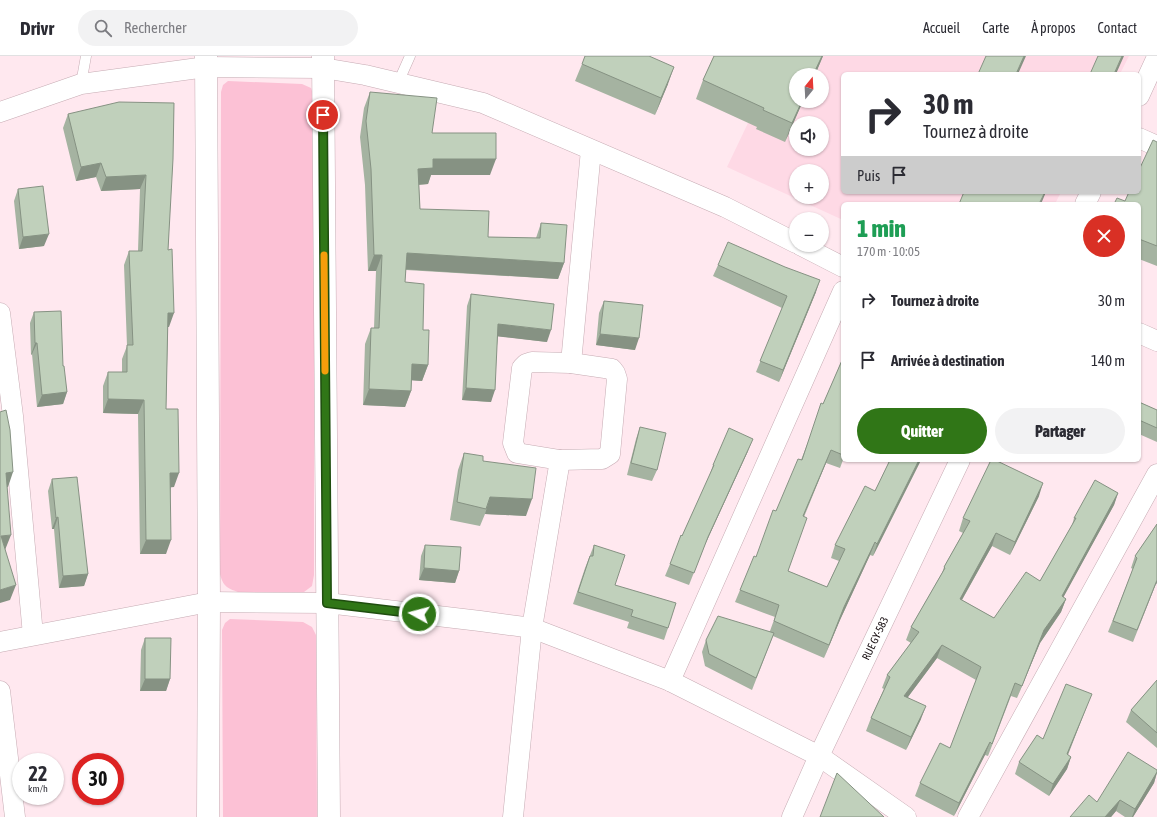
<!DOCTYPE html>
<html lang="fr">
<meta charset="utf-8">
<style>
:root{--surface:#fff;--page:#f2f2f3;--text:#2b2b33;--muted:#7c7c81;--line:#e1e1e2;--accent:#307617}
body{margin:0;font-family:"Asap Condensed",sans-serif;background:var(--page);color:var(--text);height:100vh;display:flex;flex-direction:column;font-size:15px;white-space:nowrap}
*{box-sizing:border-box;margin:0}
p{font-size:13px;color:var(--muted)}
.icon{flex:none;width:22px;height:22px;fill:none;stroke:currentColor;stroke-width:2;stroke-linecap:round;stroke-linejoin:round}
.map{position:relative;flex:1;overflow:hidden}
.panel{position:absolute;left:841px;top:146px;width:300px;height:260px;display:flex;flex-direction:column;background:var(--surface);border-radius:6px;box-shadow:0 1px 3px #0004}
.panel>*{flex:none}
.banner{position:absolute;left:841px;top:16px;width:300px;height:122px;border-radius:6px;box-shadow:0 1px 3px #0004;background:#fff;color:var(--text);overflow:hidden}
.needle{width:26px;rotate:18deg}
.tools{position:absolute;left:789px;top:12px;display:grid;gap:8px}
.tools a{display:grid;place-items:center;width:40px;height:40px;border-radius:50%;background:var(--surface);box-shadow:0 1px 3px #0004;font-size:20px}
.speed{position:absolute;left:12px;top:697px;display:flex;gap:8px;font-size:20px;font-weight:700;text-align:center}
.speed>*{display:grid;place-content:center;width:52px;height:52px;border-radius:50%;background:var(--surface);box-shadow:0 1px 3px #0004;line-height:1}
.speed small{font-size:10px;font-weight:400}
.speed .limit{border:6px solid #d22;background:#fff;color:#111}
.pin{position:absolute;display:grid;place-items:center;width:34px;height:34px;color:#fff;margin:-17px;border:2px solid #fff;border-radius:50%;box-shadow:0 1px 4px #0007}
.me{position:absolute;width:44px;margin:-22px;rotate:277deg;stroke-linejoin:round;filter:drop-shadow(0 0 3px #0008)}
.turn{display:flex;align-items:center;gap:14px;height:84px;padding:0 16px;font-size:18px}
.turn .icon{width:52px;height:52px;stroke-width:2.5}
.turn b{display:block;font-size:28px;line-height:34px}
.then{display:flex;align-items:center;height:38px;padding:0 16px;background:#0003;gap:8px;font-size:15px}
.round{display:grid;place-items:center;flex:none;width:42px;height:42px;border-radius:21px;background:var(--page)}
.summary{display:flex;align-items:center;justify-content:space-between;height:68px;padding:0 16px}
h1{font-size:24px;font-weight:800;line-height:30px;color:#1e9e55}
.action{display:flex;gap:8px;margin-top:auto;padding:8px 16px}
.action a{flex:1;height:46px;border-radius:24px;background:var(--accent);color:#fff;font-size:16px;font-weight:800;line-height:46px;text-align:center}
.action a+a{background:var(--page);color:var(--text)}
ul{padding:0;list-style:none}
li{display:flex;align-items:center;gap:12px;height:60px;padding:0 16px}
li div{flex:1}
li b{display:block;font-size:15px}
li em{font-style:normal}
header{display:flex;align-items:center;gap:24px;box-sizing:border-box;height:56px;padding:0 20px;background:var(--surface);border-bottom:1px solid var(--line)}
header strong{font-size:19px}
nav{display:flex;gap:22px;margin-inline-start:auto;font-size:14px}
.search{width:280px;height:36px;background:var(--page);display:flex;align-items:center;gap:10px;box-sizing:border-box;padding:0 14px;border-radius:22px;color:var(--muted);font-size:15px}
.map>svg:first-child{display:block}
.built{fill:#fed9e5;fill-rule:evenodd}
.green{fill:#fcc1d5}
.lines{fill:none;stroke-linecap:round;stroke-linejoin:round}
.lane-casing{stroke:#c6abb3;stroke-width:11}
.street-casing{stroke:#c6abb3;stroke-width:21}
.secondary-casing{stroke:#c6abb3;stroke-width:23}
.lane{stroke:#fff;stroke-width:10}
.street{stroke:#fff;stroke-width:20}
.secondary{stroke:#fff;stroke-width:22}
.wall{fill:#a5b3a1}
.shaded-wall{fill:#869283}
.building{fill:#c0d0bb;stroke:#869283}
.route-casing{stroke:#1f4d0f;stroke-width:10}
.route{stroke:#307617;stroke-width:7}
.slow{stroke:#f59e0b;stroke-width:7}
.labels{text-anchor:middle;stroke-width:4;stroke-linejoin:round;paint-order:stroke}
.street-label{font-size:11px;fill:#140b0e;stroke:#fff}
</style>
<header>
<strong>Drivr</strong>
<div class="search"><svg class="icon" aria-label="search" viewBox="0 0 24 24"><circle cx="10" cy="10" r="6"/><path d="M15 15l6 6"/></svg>Rechercher</div>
<nav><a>Accueil</a><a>Carte</a><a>À propos</a><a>Contact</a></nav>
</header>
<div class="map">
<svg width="1157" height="761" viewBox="0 0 1157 761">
<rect width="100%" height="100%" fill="#ffe8ef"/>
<path class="built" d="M780 0H1129L1120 18H843V136H1061L1055 148H843V164L727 111ZM796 19H822V45H796ZM796 67H822V93H796ZM796 115H822V141H796Z"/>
<path class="green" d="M228 25 302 28 311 32 314 41V519L312 530 304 536H238C227 532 223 530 220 518L221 36 223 29Z
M230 563 303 566 312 571 316 579 317 761H223L222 574 225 567Z"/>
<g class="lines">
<g class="lane-casing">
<path id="lane" d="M398 27 410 0
M81 28 86 0"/>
</g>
<g class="street-casing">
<g id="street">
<path d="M1139 40 1157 1"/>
<path d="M0 56 81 28 206 11 323 12 365 19 483 47 725 151 796 187"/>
<path d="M1139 82 1157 90"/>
<path d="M1085 148 1091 136"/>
<path d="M800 189 843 211"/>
<path d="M0 257 13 360 33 579"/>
<path d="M1139 277 1157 285"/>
<path d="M532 306 571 307 612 313 615 317 617 323 610 398 602 403 560 404 517 397 513 387 522 312 526 308Z"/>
<path d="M571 307 591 94"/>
<path d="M0 586 209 546 327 547 480 565 532 572 670 625 819 700 906 761"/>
<path d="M670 625 843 235"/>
<path d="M0 635 15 761"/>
<path d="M513 761 532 572 560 404"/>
<path id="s1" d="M792 761 819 700 960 404"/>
<path d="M968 761 1157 418"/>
</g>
</g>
<g class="secondary-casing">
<path id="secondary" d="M206 0 209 546 208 761
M323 0 329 761"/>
</g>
<use href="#lane" class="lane"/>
<use href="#street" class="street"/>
<use href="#secondary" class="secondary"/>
</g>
<path class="wall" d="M714 0H823L815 19H796L803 45 785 86 756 73 757 71 696 43 703 24Z
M582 8 668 28 655 59 575 25Z
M370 36 432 77 490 119H431L428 128 419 129 420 153 488 181 536 182 541 167 564 207 558 223 406 214 405 226 423 274 428 309 422 325 412 324 411 335 405 351 363 349 365 288 371 272H374L376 215H368L365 129 360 81 364 52Z
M174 47 168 194 169 271H168L166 353 174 431H171L166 498H140L138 358 103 357V330L108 316H122V303L127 290 124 209 129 195H138L140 133 101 135 96 121 76 125 63 72 68 58Z
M1157 86V210L1139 203V148L1125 145Z
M18 133 44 190 19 193 14 145Z
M718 209 816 236 779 326 756 316 782 252 713 220Z
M471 238 547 286 498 280 491 346 462 344 467 250Z
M604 245 635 294 596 289 599 257Z
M34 256 63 310 67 336 63 348 37 351 32 298 31 299 30 267Z
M843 302V404L840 412 826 407 804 461 788 515 827 531 839 505 831 502 835 489 875 435 890 404H921L873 500 870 499 840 564 824 602 773 580 752 634 705 610 702 596 706 584 770 575 775 561 735 546 740 534 756 501 776 455 801 404 823 348Z
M1139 346 1157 354V386L1139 378Z
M640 371 657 414 652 425 627 419 636 383Z
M748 395 703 493 689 529 665 520 670 508 682 480 709 421 713 409Z
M464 397 483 405 526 460 485 458 480 470 450 464 458 414Z
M52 423 88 518 84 530 59 532 54 473H52L48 435Z
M1118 437 1114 449 1063 541 1066 543 1061 556 1040 587 1017 642 1011 640 988 700 985 699 954 760 915 740 920 727 950 692 976 624 937 602 908 641 921 663 906 694 866 675 871 662 884 633 882 632 887 619 911 587 906 584 911 571 942 517 944 511 963 477 959 475 963 462 1039 440 1010 499 992 490 962 544 994 562 1040 525 1072 469 1074 462Z
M1157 468 1155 530 1133 586 1108 576 1133 513 1131 512 1135 500Z
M425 489 459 515 455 527 419 524 421 500Z
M594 489 615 529 668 572 664 584 627 572 629 566 573 548 585 512Z
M145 582 170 623 166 635H140L141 594Z
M1157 624V692L1126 666 1131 654Z
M1087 650 1068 699 1071 701 1067 713 1049 740 1015 718 1019 706 1043 683Z
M1157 714V717L1154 727 1133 761H1125L1116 755 1111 761H1070Z"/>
<path class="shaded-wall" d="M822 0H823L815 19H813Z
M1024 0H1026L1018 18H1016Z
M1122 0H1124L1116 18H1114Z
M674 11 668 28 655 59 661 42Z
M802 45H803L785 86 792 67Z
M433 103H496L490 119H431L428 128 413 129 418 113Z
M101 107 96 121 76 125 81 111Z
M146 119 140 133 101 135 106 121Z
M1045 136H1046L1041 148H1039Z
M49 178 44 190 19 193 23 181Z
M407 197 564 207 558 223 401 213Z
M374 199H382L376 215H368Z
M820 224 816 236 779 326 783 314Z
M168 257H174L169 271H163Z
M498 268 551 274 547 286 494 280Z
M600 278 639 282 635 294 596 289Z
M35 287H37L32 298 31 299Z
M412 308 428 309 422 325 406 324Z
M466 332 495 334 491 346 462 344Z
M369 333 411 335 405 351 363 349Z
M67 336 63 348 37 351 42 339Z
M108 343 144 344 138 358 103 357Z
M753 383 748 395 703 493 689 529 708 481Z
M831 394 826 407 798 473 803 460Z
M919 404H921L873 500 877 488Z
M13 416 8 431 0 432 6 417Z
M170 417H179L174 431 165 432Z
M1043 427 1039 440 1010 499 1015 486Z
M1118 437 1114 449 1057 553 1062 540Z
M490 441 532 443 526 460 485 458Z
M58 461 54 473H52L56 462Z
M996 477 992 490 955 556 960 543Z
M11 479 5 494 1 480Z
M146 484H171L166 498H140Z
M875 486 870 499 840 564 824 602 844 551Z
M424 512 459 515 455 527 419 524Z
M88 518 84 530 59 532 63 520Z
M1157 524V527L1155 530 1133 586Z
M16 529 10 544 0 547V534Z
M1066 543 1061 556 1040 587 1017 642 1044 574Z
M942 589 937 602 899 653 904 640Z
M145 623H170L166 635H140Z
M1092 638 1087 650 1063 710 1067 698Z
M926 650 921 663 906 694 911 681Z
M990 686 985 699 954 760 959 747Z
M1071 701 1067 713 1049 740 1053 728Z
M1157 716 1154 727 1133 761H1132L1135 753Z
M1120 744 1116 755 1111 761H1105Z"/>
<path class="building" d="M585 0H649L674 11 661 42 582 8Z
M714 0H822L813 19H796V45H802L792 67 763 54 764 52 703 24Z
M986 0H1024L1016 18H978Z
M1098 0H1122L1114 18H1090Z
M370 36 437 42 432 77H496V103H433V112L418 113 420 153 489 155 488 181 540 182 541 167 567 169 564 207 407 197 405 226 424 228 423 274H429L428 309 412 308 411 335 369 333 371 272H379L382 199H374L371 113 366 65Z
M119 46 174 47 173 103 168 194 172 193 174 257H168L166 353H178L179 417H170L171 484H146L144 344 108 343V316H127V289H133L129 195H142L146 119 106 121 101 107 81 111 68 58Z
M1153 84 1157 86V190L1139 183V148H1114L1117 142 1125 145 1129 136H1139V114Z
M43 130 49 178 23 181 18 133Z
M964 136H1045L1039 148H959Z
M728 186 785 211 820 224 783 314 760 305 787 240 718 209Z
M471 238 554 248 551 274 498 268 495 334 466 332Z
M604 245 643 249 639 282 600 278Z
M61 255 63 310H64L67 336 42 339 37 287H35L34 256Z
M843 302V399L831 394 803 460 807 462 788 515 827 531 845 493 835 489 865 430 875 435 890 404H919L877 488 875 486 844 551 829 589 774 565 779 549 740 534 754 500 756 501 773 454 776 455 798 403 802 404 821 347 823 348Z
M1139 346 1157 354V372L1139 364Z
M6 354 10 374 13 416 6 417 11 479 1 480 16 529 0 534V356Z
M640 371 666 377 657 414 631 407Z
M729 372 753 383 708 481 694 517 670 508 681 479 682 480 714 409H713Z
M464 397 483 400V405L536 412 532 443 490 441 486 453 457 446Z
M991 404H995L1043 427 1015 486 996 477 960 543 994 562 1026 516 1040 525 1076 462H1074L1095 424 1118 437 1062 540 1066 543 1044 574 1022 630 1015 627 992 688 990 686 959 747 920 727 940 687 950 692 981 611 942 589 904 640 926 650 911 681 871 662 890 621 887 619 919 576 911 571 945 512 944 511 970 465 963 462Z
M77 421 88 518 63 520 58 461 56 462 52 423Z
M1157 468V524L1137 574 1113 565 1137 502 1135 500Z
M425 489 461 491 459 515 424 512Z
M594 489 625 499 615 529 676 547 668 572 631 560 633 554 578 536 590 500H593Z
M718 560 774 577 756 622 709 598 706 584Z
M145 582H171L170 623H145Z
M1157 624V677L1131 654Z
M1066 628 1092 638 1067 698 1071 701 1053 728 1019 706 1037 679 1043 683Z
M1128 696 1157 714V716L1135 753 1120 744 1105 761H1070L1089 739 1097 746Z
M837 717 884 761H820Z"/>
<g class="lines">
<g class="route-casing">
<path id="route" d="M323 59 327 547 419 558"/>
</g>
<use href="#route" class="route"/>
<path class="slow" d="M324 199 325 315"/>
</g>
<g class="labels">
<g class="street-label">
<text dy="4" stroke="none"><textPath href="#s1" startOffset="197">RUE GY-583</textPath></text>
</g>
</g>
</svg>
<div class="tools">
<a><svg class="needle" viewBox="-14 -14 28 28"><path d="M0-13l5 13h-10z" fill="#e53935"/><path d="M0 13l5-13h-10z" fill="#7c7c81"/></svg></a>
<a><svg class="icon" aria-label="sound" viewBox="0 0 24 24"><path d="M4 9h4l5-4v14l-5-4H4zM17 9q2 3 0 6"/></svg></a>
<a>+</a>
<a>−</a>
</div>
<div class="speed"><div>22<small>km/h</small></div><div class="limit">30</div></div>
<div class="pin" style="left:323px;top:59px;background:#d93025"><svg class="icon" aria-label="arrive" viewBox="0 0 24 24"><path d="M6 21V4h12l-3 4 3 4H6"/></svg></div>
<svg class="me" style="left:419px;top:558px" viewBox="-20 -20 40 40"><circle r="17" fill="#307617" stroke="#fff" stroke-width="3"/><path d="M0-11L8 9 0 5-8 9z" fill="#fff"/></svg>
<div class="banner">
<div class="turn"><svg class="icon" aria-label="right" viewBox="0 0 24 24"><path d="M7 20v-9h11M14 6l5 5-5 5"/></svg><div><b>30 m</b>Tournez à droite</div></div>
<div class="then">Puis<svg class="icon" aria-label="arrive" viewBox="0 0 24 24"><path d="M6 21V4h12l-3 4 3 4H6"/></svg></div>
</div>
<section class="panel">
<div class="summary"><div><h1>1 min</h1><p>170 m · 10:05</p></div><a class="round" style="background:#d93025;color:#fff"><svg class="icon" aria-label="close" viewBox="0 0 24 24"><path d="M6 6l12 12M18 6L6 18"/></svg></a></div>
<ul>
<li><svg class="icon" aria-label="right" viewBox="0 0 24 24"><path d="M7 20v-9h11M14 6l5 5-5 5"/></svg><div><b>Tournez à droite</b></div><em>30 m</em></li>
<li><svg class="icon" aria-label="arrive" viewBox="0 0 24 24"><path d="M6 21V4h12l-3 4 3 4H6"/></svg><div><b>Arrivée à destination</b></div><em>140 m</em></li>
</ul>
<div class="action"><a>Quitter</a><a>Partager</a></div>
</section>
</div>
